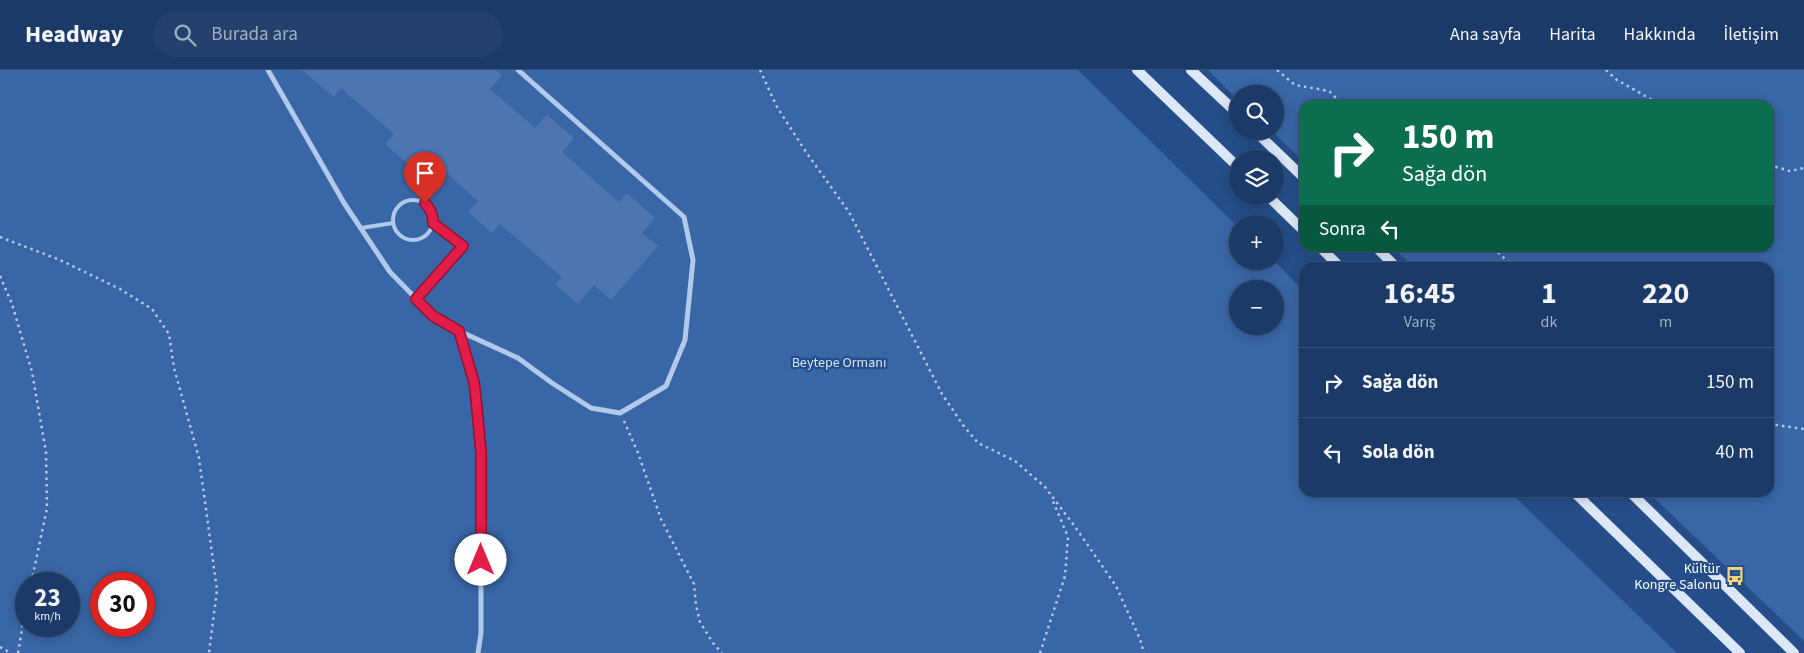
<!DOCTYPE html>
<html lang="tr">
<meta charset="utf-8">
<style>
:root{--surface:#1b3a67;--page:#24416d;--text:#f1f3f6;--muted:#a0adc0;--line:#39547b}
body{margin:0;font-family:"Source Sans 3",sans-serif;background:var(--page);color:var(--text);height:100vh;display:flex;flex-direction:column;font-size:19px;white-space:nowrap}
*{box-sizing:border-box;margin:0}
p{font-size:16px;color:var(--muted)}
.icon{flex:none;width:28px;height:28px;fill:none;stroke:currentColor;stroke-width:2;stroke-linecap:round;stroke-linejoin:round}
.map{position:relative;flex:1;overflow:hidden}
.side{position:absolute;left:1299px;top:192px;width:475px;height:235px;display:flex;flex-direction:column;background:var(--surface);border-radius:15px;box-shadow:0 2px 12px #0003,0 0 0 1px var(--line)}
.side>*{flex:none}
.banner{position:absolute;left:1299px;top:30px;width:475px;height:152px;border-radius:15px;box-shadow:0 2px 12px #0003,0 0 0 1px var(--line);background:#0b6e4f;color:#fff;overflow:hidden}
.controls{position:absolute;left:1229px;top:15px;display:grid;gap:10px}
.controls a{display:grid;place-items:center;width:55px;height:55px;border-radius:50%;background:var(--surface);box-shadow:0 2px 12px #0003,0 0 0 1px var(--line);font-size:25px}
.speed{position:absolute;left:15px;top:502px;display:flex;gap:10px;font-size:25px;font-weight:700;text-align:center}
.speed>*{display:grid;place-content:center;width:65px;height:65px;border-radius:50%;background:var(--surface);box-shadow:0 2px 12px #0003,0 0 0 1px var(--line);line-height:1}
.speed small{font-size:12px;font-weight:400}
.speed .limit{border:8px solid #d22;background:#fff;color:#111}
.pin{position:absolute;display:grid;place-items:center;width:42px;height:42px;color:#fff;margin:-51px -21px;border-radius:50% 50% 50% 0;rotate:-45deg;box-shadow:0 0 5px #0007}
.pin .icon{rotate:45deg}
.me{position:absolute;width:55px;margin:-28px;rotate:0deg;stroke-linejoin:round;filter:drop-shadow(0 0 4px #0008)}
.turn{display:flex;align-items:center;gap:18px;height:105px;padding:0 20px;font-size:22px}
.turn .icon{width:65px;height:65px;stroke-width:2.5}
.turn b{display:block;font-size:35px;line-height:42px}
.then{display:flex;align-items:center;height:48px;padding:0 20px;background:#0003;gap:10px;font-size:19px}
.eta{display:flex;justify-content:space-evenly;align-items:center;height:85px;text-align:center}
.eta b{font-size:30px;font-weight:700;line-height:35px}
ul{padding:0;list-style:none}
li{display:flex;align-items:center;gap:15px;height:70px;padding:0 20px;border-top:1px solid var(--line)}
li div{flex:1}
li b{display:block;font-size:19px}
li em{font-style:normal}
header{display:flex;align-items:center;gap:30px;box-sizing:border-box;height:70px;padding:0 25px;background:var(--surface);border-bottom:1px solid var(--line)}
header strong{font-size:24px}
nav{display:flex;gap:28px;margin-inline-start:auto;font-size:18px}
.search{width:350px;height:45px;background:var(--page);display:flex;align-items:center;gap:12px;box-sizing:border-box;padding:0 18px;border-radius:28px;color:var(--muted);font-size:19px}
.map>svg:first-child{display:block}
.green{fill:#3966a6;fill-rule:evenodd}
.building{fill:#4d76b1}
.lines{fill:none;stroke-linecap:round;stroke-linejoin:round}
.path{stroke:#b1c9ea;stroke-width:2.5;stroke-dasharray:2.5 4;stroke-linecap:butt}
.service{stroke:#b1c9ea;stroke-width:4}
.minor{stroke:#b1c9ea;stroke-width:5}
.secondary{stroke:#dce7f8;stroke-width:10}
.route-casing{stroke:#92132f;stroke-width:12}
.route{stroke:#e11d48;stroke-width:9}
.labels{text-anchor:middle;stroke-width:4.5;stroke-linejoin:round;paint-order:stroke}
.park-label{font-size:14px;fill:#d5e4f7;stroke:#244d89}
.poi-label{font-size:14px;fill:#fff;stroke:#244d89;text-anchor:end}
</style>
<header>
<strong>Headway</strong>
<div class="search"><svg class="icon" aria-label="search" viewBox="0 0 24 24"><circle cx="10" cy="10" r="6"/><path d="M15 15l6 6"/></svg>Burada ara</div>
<nav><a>Ana sayfa</a><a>Harita</a><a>Hakkında</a><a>İletişim</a></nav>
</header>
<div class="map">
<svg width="1804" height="583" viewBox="0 0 1804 583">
<rect width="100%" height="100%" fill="#244d89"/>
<path class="green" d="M0 0H1078L1237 156 1238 191H1274L1304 221V422L1511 423 1677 583H0ZM1238 219H1275V256H1238ZM26 514H69V556H26ZM101 514H144V556H101Z
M1208 0H1804V571L1649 423 1769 422V198L1414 197 1393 178H1769V35H1304V92L1272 61H1275V24H1238L1237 29Z"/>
<path class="building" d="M302 0H496L502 5 490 19 535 58 547 45 574 68 562 82 619 132 627 123 655 148 642 163 658 176 611 230 594 215 578 234 555 214 562 207 500 154 492 163 468 142 478 131 428 87 416 101 385 74 394 64 341 18 334 27Z"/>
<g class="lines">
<path class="path" d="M760 0 777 37 806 82 849 142 942 324 963 355 978 373 1015 391 1045 417 1076 458 1116 516 1140 569 1144 583
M1277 0 1295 15 1329 21 1343 35
M1606 0 1617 10 1661 35
M1769 95 1790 101 1804 98
M0 167 60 190 120 219 152 239 169 264 174 298 199 388 217 520 209 583
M1493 178 1515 198
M0 206 12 234 32 302 46 382 47 438 31 514
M624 351 638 383 661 449 694 514 696 535 700 552 713 573 722 583
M1769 354 1804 359
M0 577 11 583
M18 583 26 535
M1040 583 1065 506 1068 467 1052 429"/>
<path class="service" d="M393 150a20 20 0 1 1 40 0a20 20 0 1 1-40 0Z
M361 158 393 153
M416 229 463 176 433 153"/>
<path class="minor" d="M268 0 344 133 390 202 433 246 459 261 518 288 552 313 591 338 620 343 666 316 685 270 693 190 684 147 518 0
M459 261 474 312 481 382V563L478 583"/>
<path class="secondary" d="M1137 0 1238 97
M1191 0 1238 44
M1255 61 1304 108
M1268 126 1304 161
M1321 178 1341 198
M1377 178 1397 198
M1574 422 1740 583
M1630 422 1794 583"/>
</g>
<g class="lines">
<g class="route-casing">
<path id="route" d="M425 133C431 140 433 144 433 153L463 176 416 229 433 246 459 261 474 312 476 329 481 382V490"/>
</g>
<use href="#route" class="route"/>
</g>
<defs>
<g id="bus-bare" transform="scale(1.5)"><path d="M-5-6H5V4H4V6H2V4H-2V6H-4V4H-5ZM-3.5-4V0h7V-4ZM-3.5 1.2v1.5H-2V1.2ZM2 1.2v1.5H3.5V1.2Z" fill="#f4d375" stroke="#244d89" stroke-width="2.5" paint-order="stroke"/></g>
</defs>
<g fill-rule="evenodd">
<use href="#bus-bare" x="1735" y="506"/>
</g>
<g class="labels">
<g class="park-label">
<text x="839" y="297">Beytepe Ormanı</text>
</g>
<g class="poi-label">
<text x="1720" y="503">Kültür<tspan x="1720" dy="16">Kongre Salonu</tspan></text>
</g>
</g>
</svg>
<div class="controls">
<a><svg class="icon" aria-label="search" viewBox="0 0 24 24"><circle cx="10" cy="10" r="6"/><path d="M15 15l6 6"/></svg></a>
<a><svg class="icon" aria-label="layers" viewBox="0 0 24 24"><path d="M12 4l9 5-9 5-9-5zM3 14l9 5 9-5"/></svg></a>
<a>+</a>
<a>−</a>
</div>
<div class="speed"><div>23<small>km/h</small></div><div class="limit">30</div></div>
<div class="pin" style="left:425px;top:133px;background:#d93025"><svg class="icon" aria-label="arrive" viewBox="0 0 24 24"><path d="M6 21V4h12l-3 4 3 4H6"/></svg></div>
<svg class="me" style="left:481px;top:490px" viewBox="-20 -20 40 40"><circle r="19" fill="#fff"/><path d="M0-13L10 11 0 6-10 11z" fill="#e11d48"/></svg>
<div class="banner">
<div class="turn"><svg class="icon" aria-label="right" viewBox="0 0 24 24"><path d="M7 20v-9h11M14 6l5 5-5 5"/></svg><div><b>150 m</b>Sağa dön</div></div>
<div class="then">Sonra<svg class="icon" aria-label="left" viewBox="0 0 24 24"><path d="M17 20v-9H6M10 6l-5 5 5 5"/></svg></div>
</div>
<section class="side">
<div class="eta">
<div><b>16:45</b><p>Varış</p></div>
<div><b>1</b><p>dk</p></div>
<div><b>220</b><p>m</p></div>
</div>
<ul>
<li><svg class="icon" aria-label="right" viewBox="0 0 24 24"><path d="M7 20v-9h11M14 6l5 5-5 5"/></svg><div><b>Sağa dön</b></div><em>150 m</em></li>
<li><svg class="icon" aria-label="left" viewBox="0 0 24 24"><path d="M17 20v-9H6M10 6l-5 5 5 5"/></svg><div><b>Sola dön</b></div><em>40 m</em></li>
</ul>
</section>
</div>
